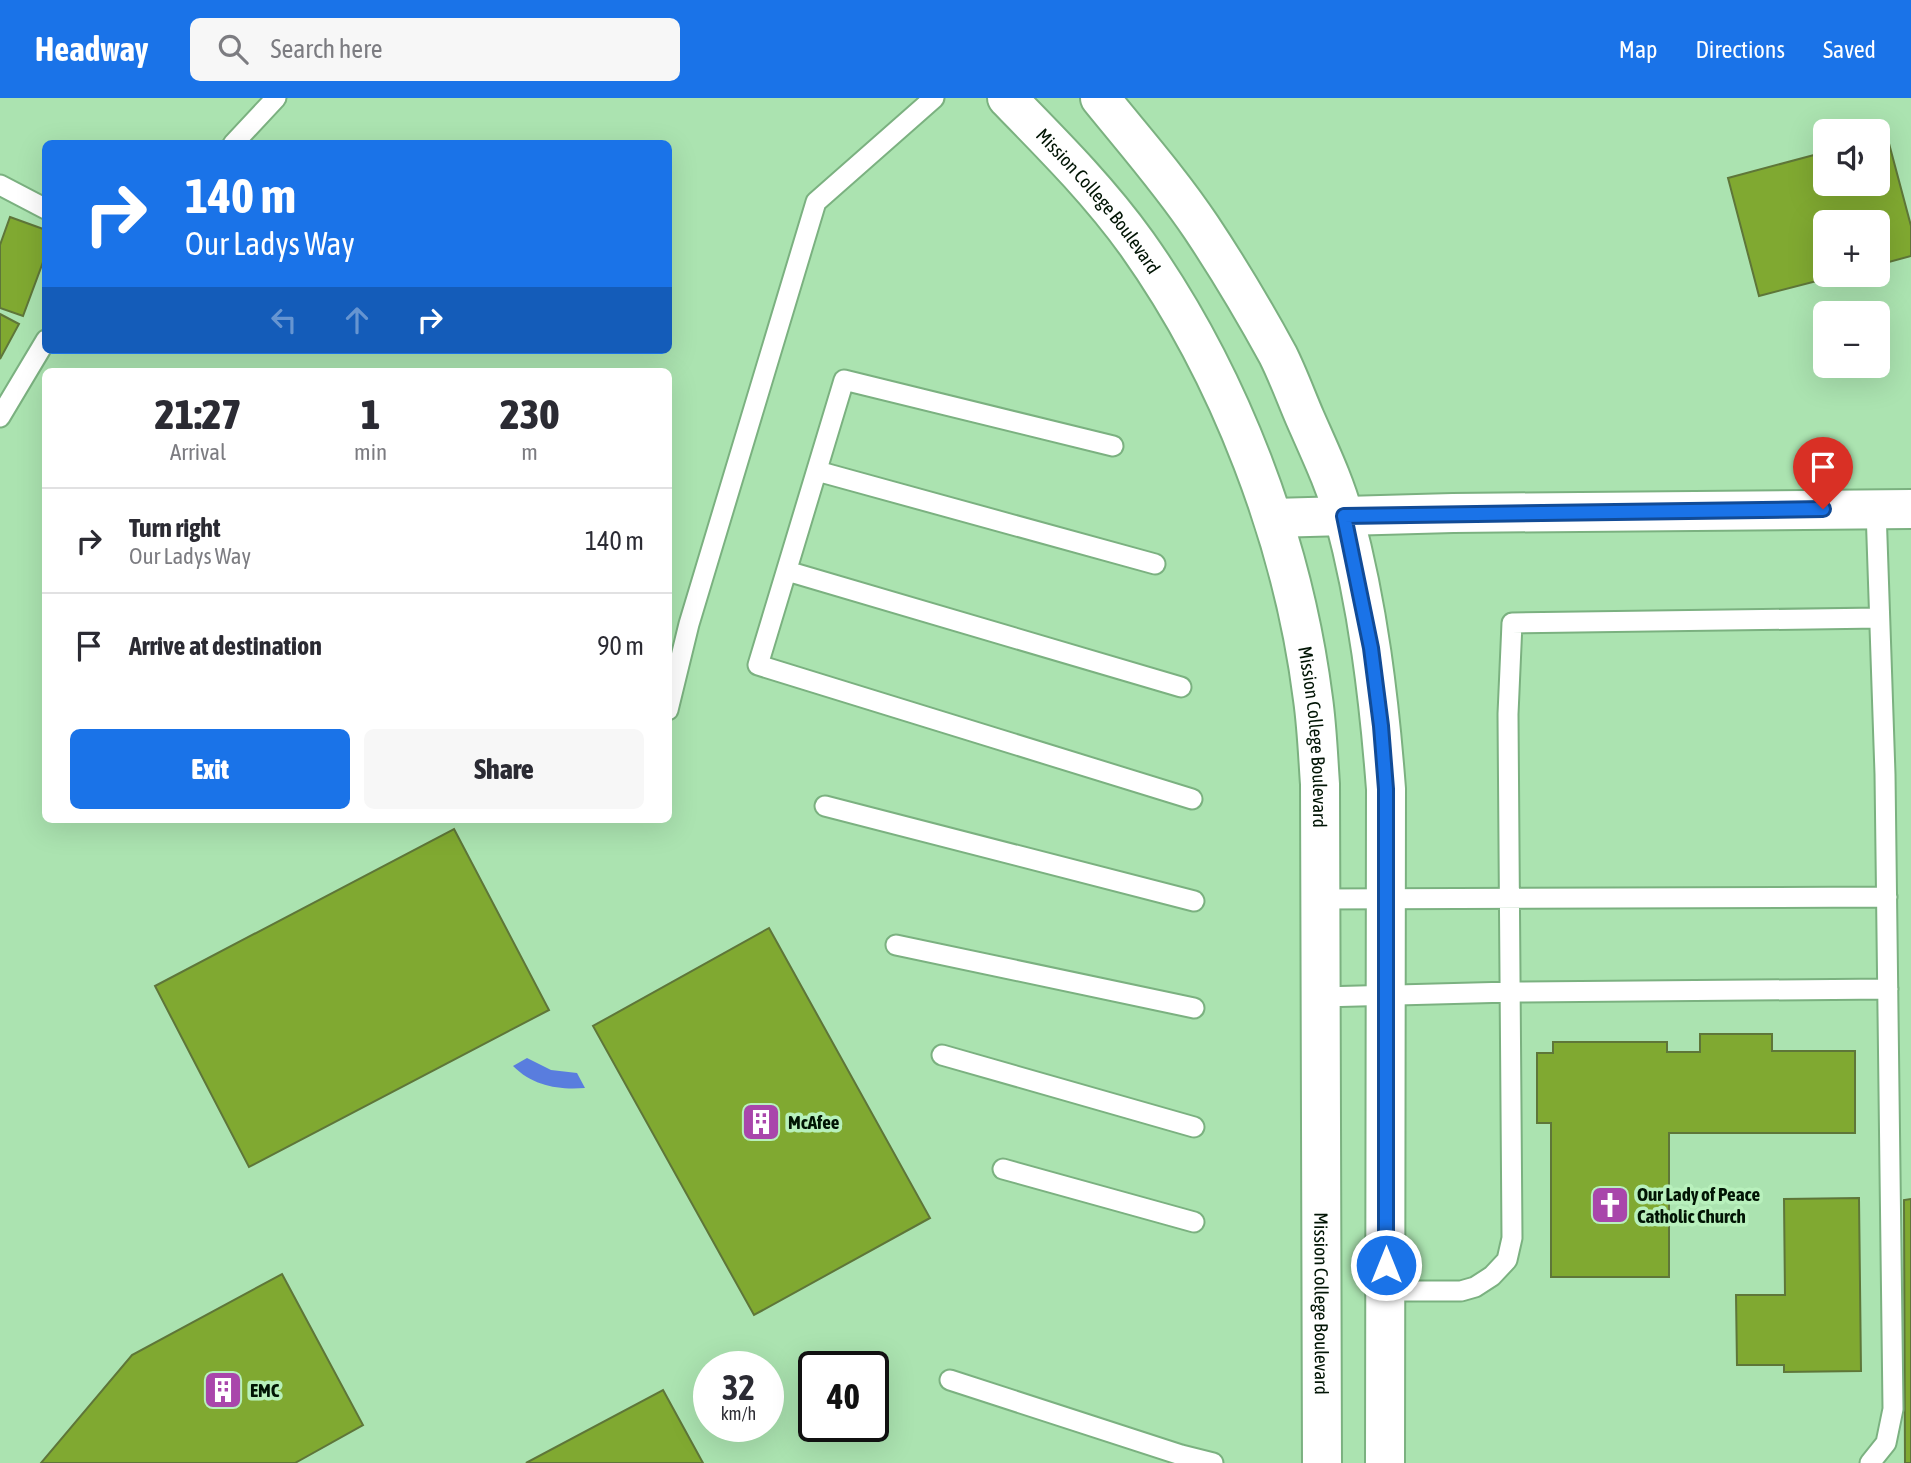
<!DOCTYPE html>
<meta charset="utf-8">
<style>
:root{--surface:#fff;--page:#f7f7f7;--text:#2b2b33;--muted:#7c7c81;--line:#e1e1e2;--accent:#1a73e8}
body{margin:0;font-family:"Asap Condensed",sans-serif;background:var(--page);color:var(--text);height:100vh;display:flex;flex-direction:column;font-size:26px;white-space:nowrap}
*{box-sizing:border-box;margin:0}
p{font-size:23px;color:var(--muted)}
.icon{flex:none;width:38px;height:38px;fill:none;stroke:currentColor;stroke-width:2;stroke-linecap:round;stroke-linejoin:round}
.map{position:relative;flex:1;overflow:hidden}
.side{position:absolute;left:42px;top:270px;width:630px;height:455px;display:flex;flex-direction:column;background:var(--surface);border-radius:10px;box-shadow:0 7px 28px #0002}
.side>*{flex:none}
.top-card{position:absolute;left:42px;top:42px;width:630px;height:214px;border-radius:10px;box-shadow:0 7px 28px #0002;background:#1a73e8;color:#fff;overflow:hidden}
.controls{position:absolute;left:1813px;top:21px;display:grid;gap:14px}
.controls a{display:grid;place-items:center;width:77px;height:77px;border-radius:10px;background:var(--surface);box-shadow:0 7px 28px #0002;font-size:35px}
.speed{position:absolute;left:693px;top:1253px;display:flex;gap:14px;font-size:35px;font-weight:700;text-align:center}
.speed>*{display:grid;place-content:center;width:91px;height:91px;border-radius:50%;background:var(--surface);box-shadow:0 7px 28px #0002;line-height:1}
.speed small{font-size:18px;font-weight:400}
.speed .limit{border:4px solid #111;border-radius:10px;background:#fff;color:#111}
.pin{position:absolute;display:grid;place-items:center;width:60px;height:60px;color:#fff;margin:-72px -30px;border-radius:50% 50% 50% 0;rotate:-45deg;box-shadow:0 0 7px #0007}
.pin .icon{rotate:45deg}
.me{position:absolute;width:77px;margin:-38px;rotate:0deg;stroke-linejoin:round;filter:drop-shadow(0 0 5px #0008)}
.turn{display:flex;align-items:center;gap:24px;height:147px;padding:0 28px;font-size:32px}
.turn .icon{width:91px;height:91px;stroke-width:2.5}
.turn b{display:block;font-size:49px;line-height:60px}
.lanes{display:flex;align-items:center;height:66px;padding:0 28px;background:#0003;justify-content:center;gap:35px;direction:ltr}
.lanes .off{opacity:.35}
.eta{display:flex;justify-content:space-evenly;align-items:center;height:119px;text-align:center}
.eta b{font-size:42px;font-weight:800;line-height:49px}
.button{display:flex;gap:14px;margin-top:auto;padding:14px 28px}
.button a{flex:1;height:80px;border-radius:10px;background:var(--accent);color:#fff;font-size:28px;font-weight:800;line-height:80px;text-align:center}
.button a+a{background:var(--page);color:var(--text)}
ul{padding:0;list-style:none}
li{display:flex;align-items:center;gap:21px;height:105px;padding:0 28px;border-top:2px solid var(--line)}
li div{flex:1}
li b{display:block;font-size:26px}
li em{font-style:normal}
header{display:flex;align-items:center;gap:42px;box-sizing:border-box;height:98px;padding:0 35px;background:var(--accent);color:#fff}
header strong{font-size:33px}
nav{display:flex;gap:38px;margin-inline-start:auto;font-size:24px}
.search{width:490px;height:63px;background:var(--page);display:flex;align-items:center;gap:18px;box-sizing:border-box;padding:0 24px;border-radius:10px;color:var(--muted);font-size:26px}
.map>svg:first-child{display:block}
.water{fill:#597dde}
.building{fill:#80a931;stroke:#5e7639;stroke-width:2}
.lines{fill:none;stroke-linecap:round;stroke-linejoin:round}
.lane-casing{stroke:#7bb180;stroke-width:23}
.street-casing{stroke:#7bb180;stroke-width:42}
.secondary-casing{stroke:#7bb180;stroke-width:42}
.lane{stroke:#fff;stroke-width:19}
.street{stroke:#fff;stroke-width:38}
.secondary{stroke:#fff;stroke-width:38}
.route-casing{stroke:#114b97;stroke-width:18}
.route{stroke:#1a73e8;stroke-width:12}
.labels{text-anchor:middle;stroke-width:7;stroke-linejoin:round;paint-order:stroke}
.street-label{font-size:19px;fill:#011404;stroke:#b8f0bc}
.poi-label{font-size:19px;font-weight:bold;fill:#011404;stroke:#b8f0bc;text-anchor:start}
</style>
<header>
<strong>Headway</strong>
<div class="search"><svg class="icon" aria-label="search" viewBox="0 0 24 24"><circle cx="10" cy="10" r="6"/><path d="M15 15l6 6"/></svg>Search here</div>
<nav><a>Map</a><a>Directions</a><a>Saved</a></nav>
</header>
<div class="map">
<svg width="1911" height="1365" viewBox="0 0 1911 1365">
<rect width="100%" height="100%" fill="#abe3b0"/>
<path class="water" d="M527 960 551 972 577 975 585 990C558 992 533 988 513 968Z"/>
<path class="building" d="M1887 38 1911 128V158L1878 167V124H1825V177H1840L1759 198 1728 80 1825 54V86H1878V40Z
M10 119 46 132V156L23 218 0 210V147Z
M0 216 19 226 0 261Z
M454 731 549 912 249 1069 155 888Z
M769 830 930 1120 754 1217 593 928Z
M1700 936H1772V953H1855V1035H1669V1179H1551V1025H1537V955H1553V944H1667V954H1700Z
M1859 1100 1861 1273 1784 1274V1267H1737L1736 1197H1785L1784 1101Z
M1911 1101V1365H1905L1904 1102Z
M282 1176 363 1327 295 1365H41L132 1257Z
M663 1292 703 1365H526Z"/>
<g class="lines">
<g class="lane-casing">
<path id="lane" d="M233 46 276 0
M0 87 46 111
M0 319 46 242
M1113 348 844 282 758 567 1192 701
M817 373 1155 466
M787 473 1181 589
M668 612 689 526 816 104 934 0
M825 708 1194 803
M1321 801 1887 799
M896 847 1194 910
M1321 899 1511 894 1888 891
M942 957 1194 1029
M1003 1071 1194 1124
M1386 1193H1461L1475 1189 1492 1178 1507 1162 1512 1140 1508 616 1512 525 1879 520
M950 1282 1181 1357 1213 1365
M1870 1365 1886 1345 1893 1311 1885 676 1876 411"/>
</g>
<g class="street-casing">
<path id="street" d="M1273 420 1453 415 1911 411"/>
</g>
<g class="secondary-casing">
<g id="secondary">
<path id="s1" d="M1007 0C1053 47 1099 93 1137 146 1230 277 1293 443 1313 601 1317 629 1318 658 1320 686L1322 1365"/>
<path d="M1100 0C1134 42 1171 84 1201 129 1229 171 1254 213 1278 257 1288 277 1296 299 1305 320 1319 352 1335 385 1344 419 1368 508 1379 600 1386 691L1385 1365"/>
</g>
</g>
<use href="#lane" class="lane"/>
<use href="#street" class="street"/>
<use href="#secondary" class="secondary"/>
</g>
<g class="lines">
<g class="route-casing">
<path id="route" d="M1386 1167V691L1381 628 1371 550 1344 418 1823 411"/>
</g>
<use href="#route" class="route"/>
</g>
<defs>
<g id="building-square" transform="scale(2.0125)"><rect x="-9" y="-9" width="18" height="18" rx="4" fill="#a946ab" stroke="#b8f0bc"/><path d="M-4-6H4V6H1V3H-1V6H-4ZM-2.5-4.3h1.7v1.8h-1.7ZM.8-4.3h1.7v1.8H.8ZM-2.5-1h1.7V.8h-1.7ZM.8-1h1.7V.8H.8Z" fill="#fff"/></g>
<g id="church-square" transform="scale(2.0125)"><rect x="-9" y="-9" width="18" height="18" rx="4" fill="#a946ab" stroke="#b8f0bc"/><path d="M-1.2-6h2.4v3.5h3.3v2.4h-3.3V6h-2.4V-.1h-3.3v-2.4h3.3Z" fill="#fff"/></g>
</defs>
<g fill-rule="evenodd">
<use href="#building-square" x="761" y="1024"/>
<use href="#church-square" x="1610" y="1107"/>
<use href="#building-square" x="223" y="1292"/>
</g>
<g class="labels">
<g class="street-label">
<text dy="7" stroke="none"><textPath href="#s1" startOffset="138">Mission College Boulevard</textPath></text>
<text dy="7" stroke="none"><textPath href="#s1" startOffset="726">Mission College Boulevard</textPath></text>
<text dy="7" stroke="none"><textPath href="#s1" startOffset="1293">Mission College Boulevard</textPath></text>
</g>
<g class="poi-label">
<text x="788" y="1031">McAfee</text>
<text x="1637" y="1103">Our Lady of Peace<tspan x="1637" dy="22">Catholic Church</tspan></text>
<text x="250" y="1299">EMC</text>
</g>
</g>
</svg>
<div class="controls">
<a><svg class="icon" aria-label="sound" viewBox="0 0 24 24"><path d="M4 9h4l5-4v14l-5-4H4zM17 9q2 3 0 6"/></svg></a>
<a>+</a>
<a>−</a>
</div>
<div class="speed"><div>32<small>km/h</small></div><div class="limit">40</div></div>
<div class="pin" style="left:1823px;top:411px;background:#d93025"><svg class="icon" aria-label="arrive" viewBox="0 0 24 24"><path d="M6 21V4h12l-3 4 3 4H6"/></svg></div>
<svg class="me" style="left:1386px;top:1167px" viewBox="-20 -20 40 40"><circle r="17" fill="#1a73e8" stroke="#fff" stroke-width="3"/><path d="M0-11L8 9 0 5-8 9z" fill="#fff"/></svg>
<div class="top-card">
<div class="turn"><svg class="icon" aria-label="right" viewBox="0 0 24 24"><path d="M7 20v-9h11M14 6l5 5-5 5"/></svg><div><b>140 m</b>Our Ladys Way</div></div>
<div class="lanes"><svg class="icon off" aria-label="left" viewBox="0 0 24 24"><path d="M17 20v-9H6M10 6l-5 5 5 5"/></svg><svg class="icon off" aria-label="ahead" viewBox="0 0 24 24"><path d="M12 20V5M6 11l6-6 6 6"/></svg><svg class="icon" aria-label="right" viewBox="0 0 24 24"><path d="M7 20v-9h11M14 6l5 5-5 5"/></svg></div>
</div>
<section class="side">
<div class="eta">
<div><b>21:27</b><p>Arrival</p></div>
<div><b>1</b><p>min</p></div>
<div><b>230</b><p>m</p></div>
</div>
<ul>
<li><svg class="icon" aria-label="right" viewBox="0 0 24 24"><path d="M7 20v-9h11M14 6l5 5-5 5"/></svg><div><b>Turn right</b><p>Our Ladys Way</p></div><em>140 m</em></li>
<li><svg class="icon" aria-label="arrive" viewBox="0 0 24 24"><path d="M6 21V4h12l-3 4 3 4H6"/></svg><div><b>Arrive at destination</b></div><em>90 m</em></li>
</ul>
<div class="button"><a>Exit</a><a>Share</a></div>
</section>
</div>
